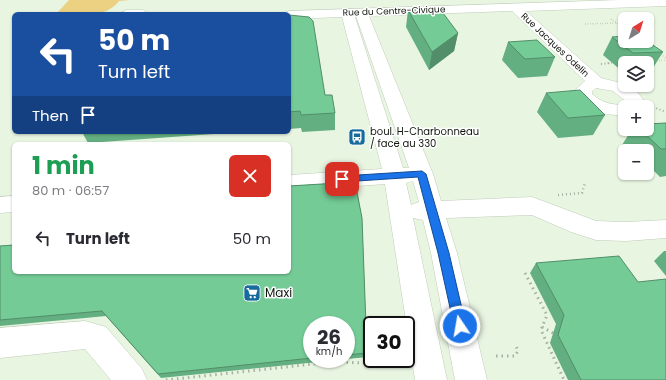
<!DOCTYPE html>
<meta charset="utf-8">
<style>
:root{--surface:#fff;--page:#f2f2f3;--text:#2b2b33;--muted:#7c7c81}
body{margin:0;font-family:Poppins,sans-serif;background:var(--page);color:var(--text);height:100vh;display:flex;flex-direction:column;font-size:15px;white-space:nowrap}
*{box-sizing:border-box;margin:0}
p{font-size:13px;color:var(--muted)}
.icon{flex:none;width:22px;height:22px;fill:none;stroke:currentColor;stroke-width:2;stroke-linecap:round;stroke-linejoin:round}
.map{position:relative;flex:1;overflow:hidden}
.drawer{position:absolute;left:12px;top:142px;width:279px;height:132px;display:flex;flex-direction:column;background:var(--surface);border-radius:6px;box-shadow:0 1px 3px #0004}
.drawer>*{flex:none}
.top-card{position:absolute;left:12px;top:12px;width:279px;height:122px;border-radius:6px;box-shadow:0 1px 3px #0004;background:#1a4fa0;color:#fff;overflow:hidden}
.needle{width:26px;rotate:38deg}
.fabs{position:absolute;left:618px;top:12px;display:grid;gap:8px}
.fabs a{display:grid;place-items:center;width:36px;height:36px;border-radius:6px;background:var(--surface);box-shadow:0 1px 3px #0004;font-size:20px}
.speed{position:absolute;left:303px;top:316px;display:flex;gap:8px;font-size:20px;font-weight:700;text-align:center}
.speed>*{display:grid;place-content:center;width:52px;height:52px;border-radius:50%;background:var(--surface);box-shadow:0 1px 3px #0004;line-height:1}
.speed small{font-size:10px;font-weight:400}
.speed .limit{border:2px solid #111;border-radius:6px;background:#fff;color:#111}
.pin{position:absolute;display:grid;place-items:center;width:34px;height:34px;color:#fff;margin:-17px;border-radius:8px;box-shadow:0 2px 6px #0006}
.me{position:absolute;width:44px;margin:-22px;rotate:348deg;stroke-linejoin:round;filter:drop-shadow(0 0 3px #0008)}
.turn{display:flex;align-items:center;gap:14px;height:84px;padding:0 20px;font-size:18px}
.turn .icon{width:52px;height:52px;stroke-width:2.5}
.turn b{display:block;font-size:28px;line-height:34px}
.then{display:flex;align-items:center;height:38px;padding:0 20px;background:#0003;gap:8px;font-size:15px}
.round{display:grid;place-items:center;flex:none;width:42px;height:42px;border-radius:6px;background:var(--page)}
.headline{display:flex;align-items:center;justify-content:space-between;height:68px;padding:0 20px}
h1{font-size:24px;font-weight:700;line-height:30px;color:#1e9e55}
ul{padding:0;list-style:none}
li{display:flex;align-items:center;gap:12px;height:56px;padding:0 20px}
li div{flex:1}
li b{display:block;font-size:15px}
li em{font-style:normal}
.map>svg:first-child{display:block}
.green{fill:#ebd181}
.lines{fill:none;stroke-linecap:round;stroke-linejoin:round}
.minor-casing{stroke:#c0cdba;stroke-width:1}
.path-far3{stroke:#a6b1a1;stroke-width:1.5;stroke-dasharray:0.5 2;stroke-linecap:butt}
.path-far2{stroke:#a6b1a1;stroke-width:2;stroke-dasharray:1 2.5;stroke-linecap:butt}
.path-far1{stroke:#a6b1a1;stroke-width:2.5;stroke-dasharray:1 3;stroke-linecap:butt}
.path{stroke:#a6b1a1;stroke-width:3;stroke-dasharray:1.5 4;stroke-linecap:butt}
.minor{fill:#fff;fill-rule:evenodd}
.wall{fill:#64af81;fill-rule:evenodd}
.shaded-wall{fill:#518e69}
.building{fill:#74cb96;stroke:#518e69}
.route{fill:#1a73e8;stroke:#114b97}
.labels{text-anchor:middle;stroke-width:3;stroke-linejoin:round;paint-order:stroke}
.far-street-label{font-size:9px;fill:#10150e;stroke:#fff}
.poi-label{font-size:10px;fill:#10150e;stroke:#fff;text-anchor:start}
.near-poi-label{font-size:12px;fill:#10150e;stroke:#fff;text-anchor:start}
</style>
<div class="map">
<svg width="666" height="380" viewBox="0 0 666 380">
<rect width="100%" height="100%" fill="#e8f5e1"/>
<path class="green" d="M69 0H130L119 1C105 20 76 14 56 14Z"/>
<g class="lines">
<g class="minor-casing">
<path id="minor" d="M619 0H666V6L526 11 601 78 625 84 638 93 645 102 642 107H625V115C608 116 578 111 575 90L585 81 512 11 369 16 433 174 441 201 532 197 596 221 626 222 666 220V238L626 241 596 240 571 232 532 215 446 218 457 253 487 380H455L431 253 423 220 413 218 447 380H415L385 184 289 191V175L382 169 342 17 289 19V14H283L289 11ZM356 16 409 168H403L355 17ZM596 88 613 91 627 102 626 105C612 105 602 103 592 94V91ZM413 181 419 202 411 205 406 183Z
M126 10H143L149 14H120Z
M14 196V212L0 213V197Z
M85 321 106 327 142 369 147 380H111L85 349 0 358V328Z"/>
</g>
<path class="path-far3" d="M611 19 625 29
M585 24 616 23
M659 53 666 58
M654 61 666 60
M607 63H612"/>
<path class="path-far2" d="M601 64 612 63
M653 107 666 112"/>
<path class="path-far1" d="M558 195 582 193 585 183"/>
<path class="path" d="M525 273 547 315 541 330 564 380
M542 327 553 333
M496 356H515L518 351 516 346
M166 380 332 362 398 364"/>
<use href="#minor" class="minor"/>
</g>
<path class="wall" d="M408 10 458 33 454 51 429 70 406 27Z
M289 15 325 95 335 113V130L302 132 301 128 289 129Z
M612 37 663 52 651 71H647V63H625V72H623L603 55Z
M508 42 555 57 547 76 518 78 502 60Z
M546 93 605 115 593 135 558 138 537 112Z
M666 123V176L660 177 652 169H647V151H628L622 145 632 129H647Z
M82 132H242L88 143Z
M355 182 362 218 367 353V357L161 378 106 316 0 326V246L14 245V272H289V186ZM312 325H346V359H312Z
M664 251H666V276L654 261Z
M536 263 638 282 666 380H568L550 343 556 324 530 273Z"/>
<path class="shaded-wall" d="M458 33 454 51 429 70 432 52Z"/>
<path class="building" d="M431 9 443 13 458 33 432 52 408 10Z
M289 15 309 17 313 21 325 95H332L335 113 301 115 300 111 289 112Z
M625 36V41H647L663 52 633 53 612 37Z
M537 40 555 57 525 59 508 42Z
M580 90 605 115 568 118 546 93Z
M666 123V149H661L640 129H647V124Z
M355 182 362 218 367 353 346 355V325H312V358L158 374 102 311 0 320V246L14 245V272H289V186Z
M619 256 638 282 666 279V380H581L558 335 564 315 536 263Z"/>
<path class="route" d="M422 171 426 174 449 253 466 326 464 330 460 332 455 330 454 326 438 253 418 177 342 182 338 179 342 176Z"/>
<defs>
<g id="bus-square" transform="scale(0.9)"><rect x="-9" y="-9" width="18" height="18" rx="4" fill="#166b9c" stroke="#fff"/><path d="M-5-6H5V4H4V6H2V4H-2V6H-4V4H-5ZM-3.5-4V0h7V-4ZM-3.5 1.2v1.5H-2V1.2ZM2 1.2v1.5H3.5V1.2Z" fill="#fff"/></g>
<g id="supermarket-square" transform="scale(0.9)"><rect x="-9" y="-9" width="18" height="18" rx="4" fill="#166b9c" stroke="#fff"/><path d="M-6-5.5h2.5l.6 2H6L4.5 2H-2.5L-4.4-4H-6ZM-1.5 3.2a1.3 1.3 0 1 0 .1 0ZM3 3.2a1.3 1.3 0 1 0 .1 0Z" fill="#fff"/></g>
</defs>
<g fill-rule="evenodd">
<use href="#bus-square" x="357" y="137"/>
<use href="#supermarket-square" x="252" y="293"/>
</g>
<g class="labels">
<g class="far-street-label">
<text transform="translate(394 11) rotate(-2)" y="3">Rue du Centre-Civique</text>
<text transform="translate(555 45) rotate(43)" y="3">Rue Jacques Odelin</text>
</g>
<g class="poi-label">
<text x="370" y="135">boul. H-Charbonneau<tspan x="370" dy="12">/ face au 330</tspan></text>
</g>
<g class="near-poi-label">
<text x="265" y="297">Maxi</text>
</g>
</g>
</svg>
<div class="fabs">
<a><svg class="needle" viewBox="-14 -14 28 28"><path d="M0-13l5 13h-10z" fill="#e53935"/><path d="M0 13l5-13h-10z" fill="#7c7c81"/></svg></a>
<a><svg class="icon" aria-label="layers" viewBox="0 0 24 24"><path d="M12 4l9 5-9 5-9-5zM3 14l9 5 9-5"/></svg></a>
<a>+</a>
<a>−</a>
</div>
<div class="speed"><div>26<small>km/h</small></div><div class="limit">30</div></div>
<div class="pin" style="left:342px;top:179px;background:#d93025"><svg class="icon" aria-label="arrive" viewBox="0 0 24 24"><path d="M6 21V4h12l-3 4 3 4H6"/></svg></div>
<svg class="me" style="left:460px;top:326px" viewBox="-20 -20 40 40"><circle r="17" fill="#1a73e8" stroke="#fff" stroke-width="3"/><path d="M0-11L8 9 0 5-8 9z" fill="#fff"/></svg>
<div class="top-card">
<div class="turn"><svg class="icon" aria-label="left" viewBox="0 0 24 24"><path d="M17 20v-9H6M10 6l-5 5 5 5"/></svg><div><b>50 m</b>Turn left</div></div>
<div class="then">Then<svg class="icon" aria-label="arrive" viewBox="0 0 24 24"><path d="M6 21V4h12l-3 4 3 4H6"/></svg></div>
</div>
<section class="drawer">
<div class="headline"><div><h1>1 min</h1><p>80 m · 06:57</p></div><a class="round" style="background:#d93025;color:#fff"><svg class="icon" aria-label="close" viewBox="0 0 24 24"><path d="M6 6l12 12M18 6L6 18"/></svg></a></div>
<ul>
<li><svg class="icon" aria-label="left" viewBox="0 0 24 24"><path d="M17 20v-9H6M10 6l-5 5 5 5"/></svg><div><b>Turn left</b></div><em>50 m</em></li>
</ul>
</section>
</div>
